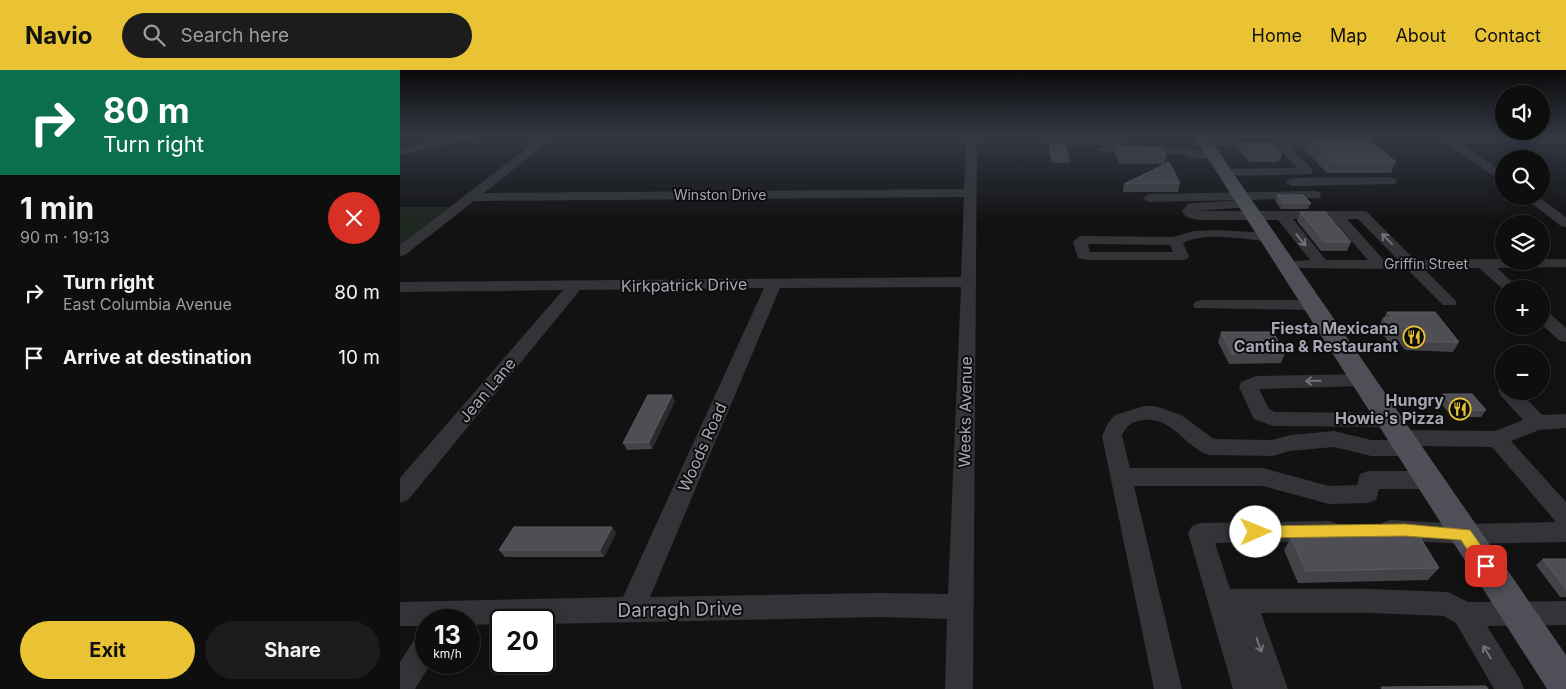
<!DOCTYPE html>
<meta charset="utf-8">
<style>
:root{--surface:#0e0e0e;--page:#1c1c1c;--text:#f1f3f6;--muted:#9b9c9e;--line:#2e2e2e;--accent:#e9c334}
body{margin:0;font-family:Inter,sans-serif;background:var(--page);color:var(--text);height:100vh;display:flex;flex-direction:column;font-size:19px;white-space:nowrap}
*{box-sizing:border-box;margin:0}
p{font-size:16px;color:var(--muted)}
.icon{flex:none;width:28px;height:28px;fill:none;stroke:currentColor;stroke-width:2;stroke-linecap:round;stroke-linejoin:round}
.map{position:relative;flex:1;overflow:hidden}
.panel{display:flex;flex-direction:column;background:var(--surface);width:400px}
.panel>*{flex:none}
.hud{background:#0b6e4f;color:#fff;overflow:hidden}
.tools{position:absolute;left:1095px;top:15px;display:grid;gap:10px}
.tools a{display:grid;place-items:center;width:55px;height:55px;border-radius:50%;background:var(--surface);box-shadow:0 2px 12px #0003,0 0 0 1px var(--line);font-size:25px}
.speed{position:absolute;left:15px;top:539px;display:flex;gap:10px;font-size:25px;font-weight:700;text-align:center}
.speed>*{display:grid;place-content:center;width:65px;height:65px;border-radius:50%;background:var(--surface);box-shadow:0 2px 12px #0003,0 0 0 1px var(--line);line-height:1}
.speed small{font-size:12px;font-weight:400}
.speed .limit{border:2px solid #111;border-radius:8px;background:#fff;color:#111}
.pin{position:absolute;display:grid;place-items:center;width:42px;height:42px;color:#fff;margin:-21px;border-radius:10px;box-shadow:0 2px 8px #0006}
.me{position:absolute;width:55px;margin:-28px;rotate:89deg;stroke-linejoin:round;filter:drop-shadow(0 0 4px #0008)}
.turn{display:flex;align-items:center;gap:18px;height:105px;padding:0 20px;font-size:22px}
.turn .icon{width:65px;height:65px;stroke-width:2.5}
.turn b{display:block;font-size:35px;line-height:42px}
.round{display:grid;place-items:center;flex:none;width:52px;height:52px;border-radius:26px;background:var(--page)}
.headline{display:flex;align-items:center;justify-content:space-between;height:85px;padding:0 20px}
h1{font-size:30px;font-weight:700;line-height:38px}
.action{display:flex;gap:10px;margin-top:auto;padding:10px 20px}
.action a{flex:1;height:58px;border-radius:30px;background:var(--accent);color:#111;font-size:20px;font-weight:700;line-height:58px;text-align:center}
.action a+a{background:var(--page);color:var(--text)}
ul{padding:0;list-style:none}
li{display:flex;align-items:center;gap:15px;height:65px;padding:0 20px}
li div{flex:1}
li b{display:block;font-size:19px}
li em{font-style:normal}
header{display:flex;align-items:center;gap:30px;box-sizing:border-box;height:70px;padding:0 25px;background:var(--accent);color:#111}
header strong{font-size:24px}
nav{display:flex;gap:28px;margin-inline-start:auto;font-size:18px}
.search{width:350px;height:45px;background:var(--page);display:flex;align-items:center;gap:12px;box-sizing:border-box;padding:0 18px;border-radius:28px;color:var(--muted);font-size:19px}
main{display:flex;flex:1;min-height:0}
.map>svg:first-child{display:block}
.green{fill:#1e2620}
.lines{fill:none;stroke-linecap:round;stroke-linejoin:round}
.minor{fill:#333338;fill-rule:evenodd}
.major{fill:#4f5057;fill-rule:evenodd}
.wall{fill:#434348}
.shaded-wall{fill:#2b2b2e}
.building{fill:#4e4e54;stroke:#5b5c62}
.oneway{stroke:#71727c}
.route{fill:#e9c334;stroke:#977f22}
.labels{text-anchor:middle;stroke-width:4;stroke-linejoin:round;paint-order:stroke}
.far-street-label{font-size:14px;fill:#a4a6b3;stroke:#0d0d0e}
.street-label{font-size:16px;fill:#a4a6b3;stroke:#0d0d0e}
.poi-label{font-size:16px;font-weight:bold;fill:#a4a6b3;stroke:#0d0d0e;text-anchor:end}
.near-street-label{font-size:19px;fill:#a4a6b3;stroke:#0d0d0e}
</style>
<header>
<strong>Navio</strong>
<div class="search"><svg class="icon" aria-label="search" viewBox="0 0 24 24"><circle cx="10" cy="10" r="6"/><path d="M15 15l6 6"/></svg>Search here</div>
<nav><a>Home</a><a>Map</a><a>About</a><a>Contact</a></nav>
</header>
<main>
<section class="panel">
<div class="hud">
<div class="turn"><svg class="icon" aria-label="right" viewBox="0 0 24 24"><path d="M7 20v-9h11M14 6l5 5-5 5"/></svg><div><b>80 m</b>Turn right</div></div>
</div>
<div class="headline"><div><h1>1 min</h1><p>90 m · 19:13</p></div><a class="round" style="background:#d93025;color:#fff"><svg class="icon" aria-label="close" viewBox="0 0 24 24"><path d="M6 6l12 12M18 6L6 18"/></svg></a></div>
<ul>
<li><svg class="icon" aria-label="right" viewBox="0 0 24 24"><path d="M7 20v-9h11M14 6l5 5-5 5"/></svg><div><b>Turn right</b><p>East Columbia Avenue</p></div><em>80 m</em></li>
<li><svg class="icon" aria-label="arrive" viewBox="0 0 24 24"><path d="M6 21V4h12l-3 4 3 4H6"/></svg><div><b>Arrive at destination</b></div><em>10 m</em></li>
</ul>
<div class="action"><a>Exit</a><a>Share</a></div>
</section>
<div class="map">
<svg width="1166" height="619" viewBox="0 0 1166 619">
<rect width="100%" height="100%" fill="#121213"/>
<path class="green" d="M0 137H53L0 177Z"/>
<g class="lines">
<path class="minor" d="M60 65H79L78 67 0 85V79Z
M144 65H156L84 123 564 119 567 65H577L573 619H545L547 549 479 547 144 554V550H101V554L69 555V550H26V556H0V532L223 527 364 218 180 220 8 430 0 433V408L163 220 0 222V212L561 207 564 127 74 131 5 185 0 186V175ZM561 217 548 524 479 523 250 527 380 218Z
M645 65H655L656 69H714L713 65H723L727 72 721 75H651L645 72Z
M1046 66 1166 67V73H1060L1104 103V113L1042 71 1041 69Z
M805 70 932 71 938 74 932 77H890L911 98 913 101 911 104 824 106 818 102 820 99 897 98 878 77 801 75 799 73 801 71Z
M703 76 786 78 791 81H812L818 84C811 90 789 90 783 84L699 81 697 79Z
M991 107 997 111 995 114 891 116 885 112 891 108Z
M915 121 920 122 921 125 920 128 845 130 852 134 850 137 796 141H962L967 142 1015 190 1104 189V191H1141V189H1166V197L1097 198 1120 219 1104 220 1079 198 1024 199 1057 232 1055 235H1043L1007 199 880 198 877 195 880 192 910 190 878 150H798L786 147 782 141 788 134 793 133 845 130 749 132 743 128 749 124ZM893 149H932L968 190H926ZM947 149H958L998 190H984Z
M1122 126H1137L1166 147V157L1161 156Z
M819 160 867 163 872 164 874 167 872 170 867 171C841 170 807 161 783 173L789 186 787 189 782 190H687L678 188 673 172 678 167 683 166 773 167 794 161ZM688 174 770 175 773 182H690Z
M801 230H912L918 232 920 235 918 238 912 240 795 238 793 235 795 232Z
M1141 240 1147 241 1166 258V272L1160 271 1141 254Z
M962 304 969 306 971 310 969 314 962 316 859 319 869 339 875 342 989 343 996 345 999 350 996 355 989 357 873 356 854 349 839 317 841 312 856 306Z
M1101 316H1104V321H1119L1142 345 1166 344V358L1139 360 1111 371 1166 432V472L1065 474 990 470 982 467 978 460 982 453 990 450 1065 454 1156 452 1092 377 1017 376 1018 378 1015 384 1008 386H971L934 377 890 381 872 386 809 385C783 377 772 343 738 351 730 353 725 358 722 366L730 398H863L929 416 957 415 960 404 968 401H1028L1036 404 1039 410 1036 416 1028 419H979L976 430 968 433 929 434 863 416H734L782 619H754L702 366 708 353 715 345 744 336H755L781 345 814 369 872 370 890 365 934 361 971 370H992L991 368 994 363 1001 360 1095 361 1123 350 1101 326 1098 321Z
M930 451 938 454 942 461 938 468 930 471 815 473 830 519H972L1048 522 1068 532 1166 531V555L1087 556 1120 609 1124 619H1094L1056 553 1044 546 972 543H861L888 619H833L788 463 792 456 800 453Z
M26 564V592H32L15 619H0V592L16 567Z"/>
<path class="major" d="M793 65H807L1166 585V619H1147Z"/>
</g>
<path class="wall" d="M828 65H873L872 68H830Z
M908 69 996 92 991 103H927L904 79Z
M839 73 882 85 880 90H879L878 92H849L838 78Z
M650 74 669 88V93H652L649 80Z
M717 76 766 86 764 94H719L715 83Z
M780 113 778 122H723L724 114Z
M877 125 911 133 908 139H881L875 131Z
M900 142 951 172 947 181H921L897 151Z
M987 242 1059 272 1053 282 1005 280 998 271H988L978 258 983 248H984Z
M821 262 885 283 881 293 829 294 818 272Z
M1043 324 1086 340 1081 347H1052L1039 331Z
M275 331 252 379 227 380 223 373Z
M212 457 216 463 204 487H105L99 480Z
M905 461 1039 498 1028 510 898 513 884 480 891 467H902Z
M1143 489H1166V527H1160L1136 495Z"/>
<path class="shaded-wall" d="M272 325 275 331 252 379 249 372Z
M212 457 216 463 204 487 200 480Z"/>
<path class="building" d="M908 69H969L996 92H931Z
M839 73H872L882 85H878L880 87 851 86Z
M650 74H665L669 88H653Z
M717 76 761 77 766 86H721Z
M769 92 780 113 724 114Z
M877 125H903L911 133H883Z
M900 142H925L951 172H925Z
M987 242H1035L1059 272 1010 271 1003 261H993L983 248H992Z
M821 262H873L885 283 832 284Z
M1043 324H1072L1086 340 1056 341Z
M248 325H272L249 372 223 373Z
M114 457H212L200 480H99Z
M1015 459 1039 498 906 501 891 467H908L905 461Z
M1143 489H1166V519Z
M1086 616 1088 619H982L981 617Z"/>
<defs><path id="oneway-shaft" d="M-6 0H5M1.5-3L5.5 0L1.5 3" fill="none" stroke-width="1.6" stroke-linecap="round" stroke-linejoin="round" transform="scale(1.25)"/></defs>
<g class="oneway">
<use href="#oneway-shaft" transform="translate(987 169) rotate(-134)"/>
<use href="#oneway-shaft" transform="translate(901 170) rotate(51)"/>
<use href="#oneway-shaft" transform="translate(913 311) rotate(179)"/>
<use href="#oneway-shaft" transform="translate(859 575) rotate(71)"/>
<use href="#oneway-shaft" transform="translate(1087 582) rotate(-121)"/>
</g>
<linearGradient id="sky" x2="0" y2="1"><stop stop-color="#0a0a0a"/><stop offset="0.43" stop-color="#333944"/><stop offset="1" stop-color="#333944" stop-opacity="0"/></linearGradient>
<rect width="1166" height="152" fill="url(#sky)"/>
<path class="route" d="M1005 454 1070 460 1092 491 1094 496 1092 501 1086 503 1081 501 1061 470 1005 466 856 468 851 467 849 462 851 458 856 456Z"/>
<defs>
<g id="restaurant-ring" transform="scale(1.125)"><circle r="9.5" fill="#0d0d0e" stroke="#e9c334" stroke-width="1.5"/><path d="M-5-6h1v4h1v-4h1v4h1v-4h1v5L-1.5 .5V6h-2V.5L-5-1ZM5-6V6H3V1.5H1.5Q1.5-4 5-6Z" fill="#e9c334"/></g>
</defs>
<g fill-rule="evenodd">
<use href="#restaurant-ring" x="1014" y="267"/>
<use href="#restaurant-ring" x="1060" y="339"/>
</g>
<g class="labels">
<g class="far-street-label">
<text x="320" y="130">Winston Drive</text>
<text x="1026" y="199">Griffin Street</text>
</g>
<g class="street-label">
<text transform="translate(284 215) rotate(-1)" y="6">Kirkpatrick Drive</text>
<text transform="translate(87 320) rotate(-50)" y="6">Jean Lane</text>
<text transform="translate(565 342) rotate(-89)" y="6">Weeks Avenue</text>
<text transform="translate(302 377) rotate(-66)" y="6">Woods Road</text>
</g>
<g class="poi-label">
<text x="998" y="264">Fiesta Mexicana<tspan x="998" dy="18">Cantina &amp; Restaurant</tspan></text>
<text x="1044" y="336">Hungry<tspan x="1044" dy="18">Howie's Pizza</tspan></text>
</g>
<g class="near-street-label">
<text transform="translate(280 539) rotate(-1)" y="7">Darragh Drive</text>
</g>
</g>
</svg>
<div class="tools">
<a><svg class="icon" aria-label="sound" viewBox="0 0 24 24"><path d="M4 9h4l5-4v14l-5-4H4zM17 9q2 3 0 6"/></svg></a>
<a><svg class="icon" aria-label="search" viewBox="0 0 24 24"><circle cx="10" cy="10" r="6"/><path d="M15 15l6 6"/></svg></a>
<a><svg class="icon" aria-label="layers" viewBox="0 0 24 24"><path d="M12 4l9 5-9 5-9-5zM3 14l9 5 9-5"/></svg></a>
<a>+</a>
<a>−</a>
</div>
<div class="speed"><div>13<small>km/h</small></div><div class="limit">20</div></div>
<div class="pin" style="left:1086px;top:496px;background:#d93025"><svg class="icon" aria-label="arrive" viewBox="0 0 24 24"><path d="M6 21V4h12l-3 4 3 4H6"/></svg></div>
<svg class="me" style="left:856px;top:462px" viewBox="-20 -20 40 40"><circle r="19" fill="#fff"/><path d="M0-13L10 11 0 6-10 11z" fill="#e9c334"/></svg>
</div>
</main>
